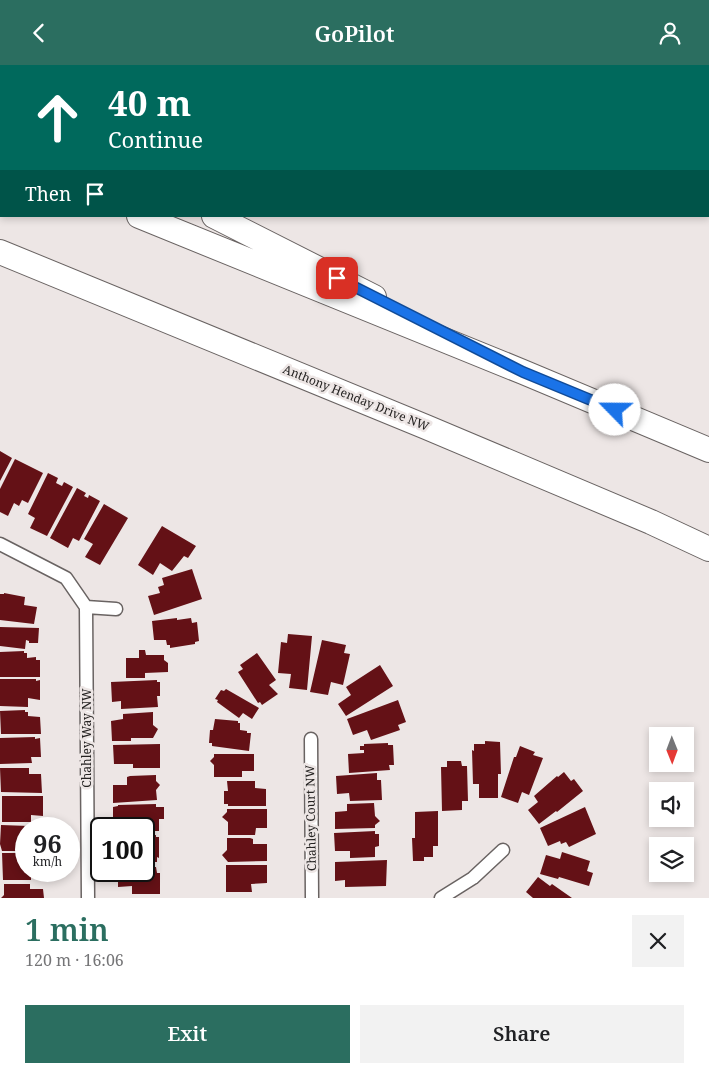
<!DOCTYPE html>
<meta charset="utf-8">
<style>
:root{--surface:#fff;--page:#f2f2f2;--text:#202124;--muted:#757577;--accent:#2b6e60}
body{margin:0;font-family:"Noto Serif",serif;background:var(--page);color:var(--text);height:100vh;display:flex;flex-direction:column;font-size:19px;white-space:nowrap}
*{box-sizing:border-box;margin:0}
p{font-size:16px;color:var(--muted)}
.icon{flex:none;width:28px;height:28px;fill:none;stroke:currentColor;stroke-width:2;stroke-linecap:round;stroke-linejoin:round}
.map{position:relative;height:833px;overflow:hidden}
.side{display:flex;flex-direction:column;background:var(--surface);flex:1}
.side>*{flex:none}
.top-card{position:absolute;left:0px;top:0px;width:710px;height:152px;box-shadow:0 2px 8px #0003;background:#00695c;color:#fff;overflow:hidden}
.needle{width:32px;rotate:179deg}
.fabs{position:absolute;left:649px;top:662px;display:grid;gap:10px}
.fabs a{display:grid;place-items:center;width:45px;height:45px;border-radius:0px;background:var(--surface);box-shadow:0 2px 8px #0003;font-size:25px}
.speed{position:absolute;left:15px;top:752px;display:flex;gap:10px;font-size:25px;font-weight:700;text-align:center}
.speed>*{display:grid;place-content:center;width:65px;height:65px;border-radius:50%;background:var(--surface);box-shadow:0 2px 8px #0003;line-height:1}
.speed small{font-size:12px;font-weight:400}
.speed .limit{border:2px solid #111;border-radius:8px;background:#fff;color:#111}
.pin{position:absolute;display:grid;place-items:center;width:42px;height:42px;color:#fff;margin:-21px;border-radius:10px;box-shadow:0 2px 8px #0006}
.me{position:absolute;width:55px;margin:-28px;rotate:293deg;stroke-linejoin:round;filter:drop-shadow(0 0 4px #0008)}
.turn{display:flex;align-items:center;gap:18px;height:105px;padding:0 25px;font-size:22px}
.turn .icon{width:65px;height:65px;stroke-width:2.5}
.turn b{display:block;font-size:35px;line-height:42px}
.then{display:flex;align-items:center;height:48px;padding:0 25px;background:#0003;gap:10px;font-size:19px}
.round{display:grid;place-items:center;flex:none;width:52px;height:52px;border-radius:0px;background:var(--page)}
.summary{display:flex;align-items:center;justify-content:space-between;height:85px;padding:0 25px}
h1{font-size:30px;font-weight:600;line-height:38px;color:var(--accent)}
.action{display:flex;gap:10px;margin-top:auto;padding:10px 25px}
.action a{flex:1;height:58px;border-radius:0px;background:var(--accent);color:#fff;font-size:20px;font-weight:600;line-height:58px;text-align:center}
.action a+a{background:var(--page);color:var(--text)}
header{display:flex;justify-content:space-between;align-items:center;height:65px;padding:0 25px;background:var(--accent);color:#fff;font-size:22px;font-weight:600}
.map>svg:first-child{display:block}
.building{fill:#641116}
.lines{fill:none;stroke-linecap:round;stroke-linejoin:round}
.minor-casing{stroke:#696362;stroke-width:15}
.motorway-casing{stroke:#696362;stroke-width:26}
.minor{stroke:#fff;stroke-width:12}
.motorway{stroke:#fff;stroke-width:24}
.route-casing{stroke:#114b97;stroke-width:12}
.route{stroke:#1a73e8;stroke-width:9}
.labels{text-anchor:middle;stroke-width:5;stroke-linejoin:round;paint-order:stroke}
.street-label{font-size:12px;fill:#252322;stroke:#ede6e5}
</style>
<header><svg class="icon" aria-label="back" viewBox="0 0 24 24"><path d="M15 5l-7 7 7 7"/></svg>GoPilot<svg class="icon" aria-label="person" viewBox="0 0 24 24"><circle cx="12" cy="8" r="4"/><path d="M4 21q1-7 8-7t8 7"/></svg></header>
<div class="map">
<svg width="709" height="833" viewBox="0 0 709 833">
<rect width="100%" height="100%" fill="#ede6e5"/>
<path class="building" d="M0 386 12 393 0 416Z
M15 394 43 408 28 438 22 435 19 441 14 438 8 451 0 447V424Z
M48 408 58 413 56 418 62 421 64 417 73 422 47 471 30 463 35 453 28 449Z
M77 423 86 428 84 431 88 433 89 430 100 436 79 476 73 473 68 483 50 473Z
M104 439 128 453 100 500 85 492 93 479 84 474Z
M162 461 196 481 188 493 184 491 172 506 160 498 153 510 138 500Z
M192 504 202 534 154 550 148 531 160 528 158 522 164 520 162 513Z
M4 528 25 532 24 540 37 542 34 559 0 555V529H4Z
M177 553V555L191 553 192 558 197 557 199 576 195 577V579L170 583V580H167L166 575H154L152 556Z
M0 562 39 563 38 578H29V576L26 575 25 584 0 581Z
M288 569 312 571 307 625 289 623 291 609 278 608 281 577 287 578Z
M322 575 346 580 344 588 350 589 343 620 331 617 328 630 310 627Z
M139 585H145L146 590H164V595L168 598V607L145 608V613H126V593H139Z
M24 586V588H27V593L36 592V595H40V612H0V587Z
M257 588 276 615 269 620 278 629 262 640 260 637 258 638 238 607 243 604 240 600Z
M380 600 393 621 346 651 338 639 351 630 346 622Z
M0 614H36V616L40 615V635L28 633V642L0 641Z
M157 615V617H160V631H157L158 642 121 644V636L112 637 111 617Z
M226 624 259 643 252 654 243 648 239 653 217 637 218 635 215 634 221 625 224 626Z
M398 635 406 657 398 660 400 665 371 675 367 665 353 670 347 654Z
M25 645V647H28V651L40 652 41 669H1L0 646Z
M153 647V660L158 664 153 673H131V676H112L111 656 123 654V649Z
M215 654 238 656V658H240V665L247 666V668H251L249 686 212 681V678H209L210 665H213Z
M35 672V674L40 673 41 692H31L32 698 0 699V673Z
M485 676 500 677 501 709H498V733H479V719H473L472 685 474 686V679H485Z
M388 678V680H393L394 700H389L390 705 349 708 348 689 364 688V685H360V681H364V679Z
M160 679V703H133V699H114L113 680Z
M520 681 535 687 533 690 543 693 529 730 522 727 518 738 501 732 514 692H516Z
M214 689H254V706H242V712H214V700L210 696 214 692Z
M447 696H461L462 701H467L468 736H462V745L442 746 441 702H447Z
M0 703H29V709H41L42 728 1 727Z
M564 707 571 716 574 714 583 726 557 747 556 746 539 759 528 745 538 737 534 731 557 711 558 712Z
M377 708V715H381L382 735 350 736 349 728 337 729 336 711Z
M156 710V716L160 720 156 725 157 735 113 738V720H127V712L130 711Z
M227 716H255V723L266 724V741H228V739H224V726H228Z
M2 731H43V751L31 750V757H2Z
M374 738 375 751 380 756 375 760V763L335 764V747L347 746V739Z
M156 739V742H164V754H159V766H144V764H131L130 759H113V742L118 741V740Z
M585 742 596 769 569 782 566 777 561 779 560 776 548 781 540 763Z
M227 744H267V763H256L255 770H228V757L222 752 227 747Z
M438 746V781H433V792H424V796H413L412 773H415V747Z
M1 760 29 761V764H26V786H2L0 779Z
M375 766V769H379V781L375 782V792L350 793V786H335L334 768Z
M156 770V772H159V793L157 792V797H144V771Z
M227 773H250L253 774V779H267V796L228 797 222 790 227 785Z
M562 787 590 796 587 806 593 808 589 821 559 812 558 814 540 809 546 790 560 794Z
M2 788H26V806H31V815H3Z
M387 795 386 821 345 822V815L335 816V797Z
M226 800H267V818L251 819 252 827H226Z
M144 802H156L157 808H160V829H132V821L118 822V813H114V806H144Z
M538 812 550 821 552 819 572 833H533L526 827Z
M4 819H30V824H43L44 833H1L4 830Z"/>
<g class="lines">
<g class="minor-casing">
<path id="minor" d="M0 479 66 513 86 542
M86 542 88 833
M86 542 116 544
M311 674 312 833
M441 833 473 813 503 785"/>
</g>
<g class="motorway-casing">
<path id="motorway" d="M0 53H1
M0 93 1 94
M139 151 523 307 709 385
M214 151 374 232
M0 187 426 362 651 457 709 484"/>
</g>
<use href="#minor" class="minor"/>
<use href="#motorway" class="motorway"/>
</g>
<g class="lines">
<g class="route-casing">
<path id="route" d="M337 213 523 307 615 345"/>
</g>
<use href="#route" class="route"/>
</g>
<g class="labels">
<g class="street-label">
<text transform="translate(356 333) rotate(22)" y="4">Anthony Henday Drive NW</text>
<text transform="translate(87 673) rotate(-90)" y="4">Chahley Way NW</text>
<text transform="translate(311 753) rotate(-91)" y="4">Chahley Court NW</text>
</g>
</g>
</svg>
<div class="fabs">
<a><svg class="needle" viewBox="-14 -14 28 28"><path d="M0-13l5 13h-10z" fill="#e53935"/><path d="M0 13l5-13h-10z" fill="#757577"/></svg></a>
<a><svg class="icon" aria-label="sound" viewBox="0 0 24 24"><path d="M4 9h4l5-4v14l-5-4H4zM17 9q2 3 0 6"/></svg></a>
<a><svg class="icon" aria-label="layers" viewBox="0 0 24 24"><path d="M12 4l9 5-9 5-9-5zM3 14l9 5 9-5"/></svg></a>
</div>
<div class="speed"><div>96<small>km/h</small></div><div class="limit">100</div></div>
<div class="pin" style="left:337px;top:213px;background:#d93025"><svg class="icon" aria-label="arrive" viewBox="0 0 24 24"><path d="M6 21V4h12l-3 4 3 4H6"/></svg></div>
<svg class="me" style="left:615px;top:345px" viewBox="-20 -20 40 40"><circle r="19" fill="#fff"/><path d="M0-13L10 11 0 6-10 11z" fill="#1a73e8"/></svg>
<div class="top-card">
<div class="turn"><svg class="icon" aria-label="ahead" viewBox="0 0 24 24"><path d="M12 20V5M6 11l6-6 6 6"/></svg><div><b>40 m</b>Continue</div></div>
<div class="then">Then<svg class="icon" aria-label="arrive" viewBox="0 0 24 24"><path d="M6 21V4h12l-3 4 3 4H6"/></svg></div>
</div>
</div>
<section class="side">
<div class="summary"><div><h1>1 min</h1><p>120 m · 16:06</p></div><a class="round"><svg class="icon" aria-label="close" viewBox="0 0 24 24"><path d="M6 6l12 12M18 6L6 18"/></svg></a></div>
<div class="action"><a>Exit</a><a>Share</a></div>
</section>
